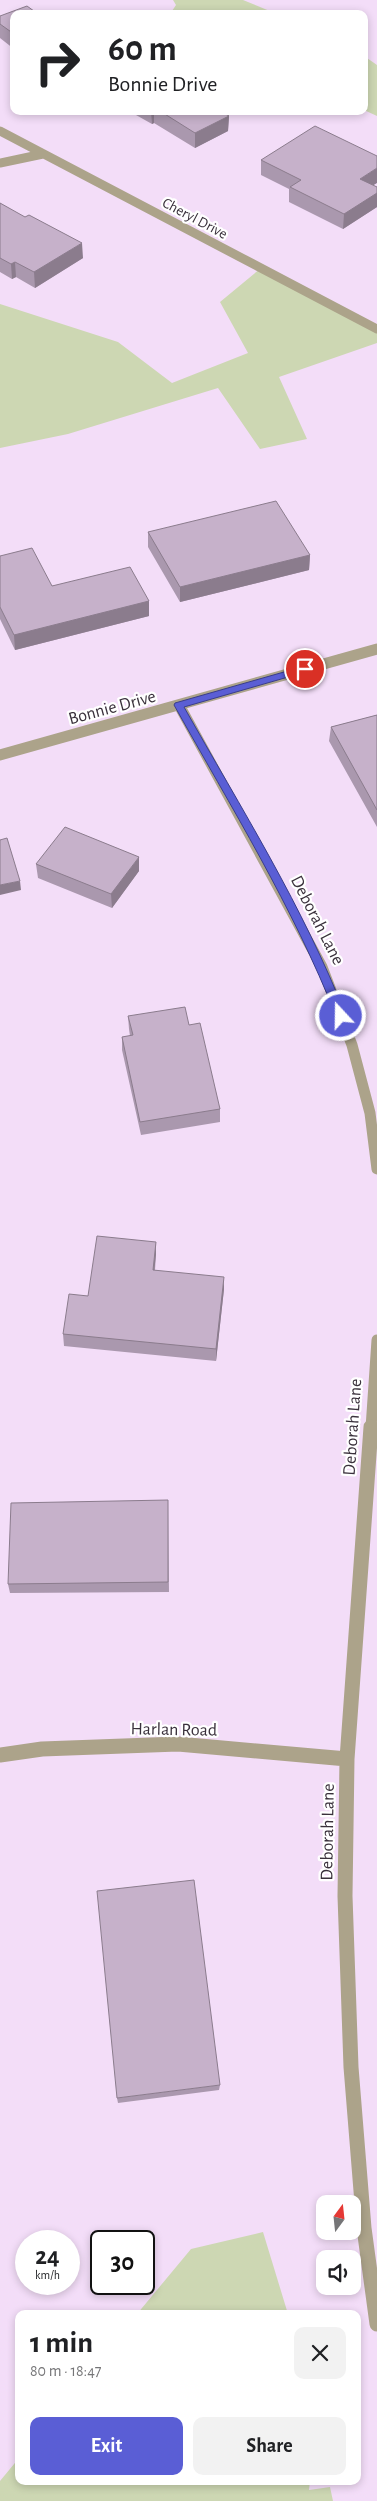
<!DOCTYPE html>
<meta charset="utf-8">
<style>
:root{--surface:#fff;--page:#f2f2f2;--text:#202124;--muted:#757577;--accent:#5a5ed5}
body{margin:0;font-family:"Alegreya Sans",sans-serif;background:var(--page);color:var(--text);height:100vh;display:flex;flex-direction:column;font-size:19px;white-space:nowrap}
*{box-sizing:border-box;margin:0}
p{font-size:16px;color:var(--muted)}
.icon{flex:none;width:28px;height:28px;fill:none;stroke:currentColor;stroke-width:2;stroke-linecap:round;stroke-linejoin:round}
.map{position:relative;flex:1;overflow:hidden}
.details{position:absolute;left:15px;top:2310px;width:346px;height:175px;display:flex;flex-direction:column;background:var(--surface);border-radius:10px;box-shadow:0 2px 8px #0003}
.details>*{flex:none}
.hud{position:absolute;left:10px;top:10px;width:358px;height:105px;border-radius:10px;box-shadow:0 2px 8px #0003;background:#fff;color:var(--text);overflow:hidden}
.needle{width:32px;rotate:15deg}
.fabs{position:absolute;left:316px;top:2195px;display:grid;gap:10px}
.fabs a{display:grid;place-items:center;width:45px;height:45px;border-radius:10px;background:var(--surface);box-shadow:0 2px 8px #0003;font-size:25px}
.speed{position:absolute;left:15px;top:2230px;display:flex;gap:10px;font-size:25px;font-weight:700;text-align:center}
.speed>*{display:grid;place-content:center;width:65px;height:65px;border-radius:50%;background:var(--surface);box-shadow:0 2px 8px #0003;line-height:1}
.speed small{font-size:12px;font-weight:400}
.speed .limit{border:2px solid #111;border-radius:8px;background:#fff;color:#111}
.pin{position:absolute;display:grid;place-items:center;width:42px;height:42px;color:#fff;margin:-21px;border:2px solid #fff;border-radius:50%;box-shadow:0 1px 5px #0007}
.me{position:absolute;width:55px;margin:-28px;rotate:339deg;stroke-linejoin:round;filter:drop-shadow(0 0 4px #0008)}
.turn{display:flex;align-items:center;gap:18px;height:105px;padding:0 15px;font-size:22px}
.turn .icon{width:65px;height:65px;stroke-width:2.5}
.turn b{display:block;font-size:35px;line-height:42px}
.round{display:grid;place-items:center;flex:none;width:52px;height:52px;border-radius:10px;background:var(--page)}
.headline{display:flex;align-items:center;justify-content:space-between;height:85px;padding:0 15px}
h1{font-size:30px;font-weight:700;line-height:38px}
.action{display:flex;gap:10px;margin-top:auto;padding:10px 15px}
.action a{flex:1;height:58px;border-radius:10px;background:var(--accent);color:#fff;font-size:20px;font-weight:700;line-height:58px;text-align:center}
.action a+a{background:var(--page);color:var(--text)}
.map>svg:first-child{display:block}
.green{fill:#cdd7b3}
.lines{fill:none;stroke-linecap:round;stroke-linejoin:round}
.street-far2{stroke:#aca38a;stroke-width:9}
.street-far1{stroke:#aca38a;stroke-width:11}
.street{stroke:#aca38a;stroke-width:15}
.wall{fill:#aa98ae}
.shaded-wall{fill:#8b7c8d}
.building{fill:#c6b1ca;stroke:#8b7c8d}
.route{fill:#5a5ed5;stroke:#3a3d8a}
.labels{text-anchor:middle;stroke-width:4.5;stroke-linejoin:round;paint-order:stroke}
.far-street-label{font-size:15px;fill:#3a313c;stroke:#fff}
.street-label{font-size:18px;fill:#3a313c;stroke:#fff}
</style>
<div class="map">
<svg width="377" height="2501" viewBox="0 0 377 2501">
<rect width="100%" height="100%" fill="#f3ddf8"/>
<path class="green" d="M173 0H243L277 14H170L176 5Z
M364 56 377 65V116L364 110Z
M261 268 377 329V343L279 377 307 439 260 449 218 388 68 434 0 448V304L118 342 172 383 248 353 220 302Z
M263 2232 288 2314H137L191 2249Z
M19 2458V2481H310L309 2490 330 2487 333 2501H0V2481Z"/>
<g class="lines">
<path class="street-far2" d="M0 131 377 329
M0 163 43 154"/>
<path class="street-far1" d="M179 705 322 967 352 1045 370 1113 377 1169
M0 755 377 649
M371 1428 377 1340"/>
<path class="street" d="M371 1427 347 1759 345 1896 351 2067 364 2228 377 2324
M0 1755 42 1749 178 1744 347 1759"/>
</g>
<path class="wall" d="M14 14V49L0 38V16Z
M136 111H220L229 116 228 131 195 148 154 123 152 124 136 115Z
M261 160 373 185 377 187V207L343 229 289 202V189L261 175Z
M0 203 83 258 35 288 16 277 12 279 0 272Z
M148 532 310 555 309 570 180 602 148 547Z
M0 556 52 586 149 601V616L15 650 0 619Z
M377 715V827L329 741 331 727Z
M36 864 139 871 112 908 38 878Z
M128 1016 189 1025 220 1109V1122L141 1135 122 1050V1037L130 1036 129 1029Z
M156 1242V1254L155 1270 224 1289 216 1361 64 1346 63 1334 88 1296Z
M168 1500 169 1592 10 1593 8 1584Z
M220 2085 219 2090 118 2103 117 2098Z"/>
<path class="shaded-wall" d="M151 111H154V123L152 124Z
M229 116 228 131 195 148V133Z
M377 168V183L359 194 360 179Z
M377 193V207L343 229 344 214Z
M82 243 83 258 35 288 34 272Z
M15 262 16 277 12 279 11 264Z
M310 555 309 570 180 602V587Z
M149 601V616L15 650 14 635Z
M139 857V871L112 908 111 894Z
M20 881 21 890 0 895V885Z
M156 1242V1254L153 1282V1270Z
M224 1277V1289L216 1361V1349Z"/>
<path class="building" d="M27 6 38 14H14V34L0 24V16Z
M160 111H220L229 116 195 133Z
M315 126 377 156V168L360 179 377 187V193L344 214 290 187 301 180 261 160Z
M0 203 25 217 29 215 82 243 34 272 15 262 11 264 0 258Z
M276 501 310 555 180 587 148 532Z
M32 548 52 586 130 567 149 601 14 635 0 607V556Z
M377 715V810L331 727Z
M65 827 139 857 111 894 36 864Z
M7 838 20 881 0 885V840Z
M185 1007 189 1025 200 1023 220 1109 140 1122 122 1037 133 1035 128 1016Z
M97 1236 156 1242 153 1270 224 1277 216 1349 63 1334 69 1294 88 1296Z
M168 1500V1582L8 1584 11 1503Z
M194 1880 220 2085 117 2098 97 1891Z"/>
<path class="route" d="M305 666 309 667V671L184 707C241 808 304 908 346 1016L341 1020 336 1016C293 907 231 807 174 705L175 703Z"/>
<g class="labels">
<g class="far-street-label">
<text transform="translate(195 218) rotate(28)" y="5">Cheryl Drive</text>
</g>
<g class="street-label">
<text transform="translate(112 707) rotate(-15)" y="6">Bonnie Drive</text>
<text transform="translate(318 920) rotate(63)" y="6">Deborah Lane</text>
<text transform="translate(352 1427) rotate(-86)" y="6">Deborah Lane</text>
<text transform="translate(174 1729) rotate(1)" y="6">Harlan Road</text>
<text transform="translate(327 1832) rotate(-89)" y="6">Deborah Lane</text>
</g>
</g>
</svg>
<div class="fabs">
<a><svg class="needle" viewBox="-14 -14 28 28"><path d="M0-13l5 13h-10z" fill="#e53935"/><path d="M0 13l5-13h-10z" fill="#757577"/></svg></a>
<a><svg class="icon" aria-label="sound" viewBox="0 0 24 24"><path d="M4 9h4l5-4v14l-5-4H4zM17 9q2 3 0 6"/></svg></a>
</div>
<div class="speed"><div>24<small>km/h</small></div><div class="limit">30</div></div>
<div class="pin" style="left:305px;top:669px;background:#d93025"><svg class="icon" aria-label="arrive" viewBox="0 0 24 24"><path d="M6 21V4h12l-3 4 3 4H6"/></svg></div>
<svg class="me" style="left:341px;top:1016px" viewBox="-20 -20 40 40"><circle r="17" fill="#5a5ed5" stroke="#fff" stroke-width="3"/><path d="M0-11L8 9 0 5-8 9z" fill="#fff"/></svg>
<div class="hud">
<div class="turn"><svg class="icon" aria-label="right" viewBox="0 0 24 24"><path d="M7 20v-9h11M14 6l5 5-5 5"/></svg><div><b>60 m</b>Bonnie Drive</div></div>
</div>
<section class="details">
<div class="headline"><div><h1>1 min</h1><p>80 m · 18:47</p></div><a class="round"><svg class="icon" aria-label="close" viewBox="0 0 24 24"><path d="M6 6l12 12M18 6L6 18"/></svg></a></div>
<div class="action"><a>Exit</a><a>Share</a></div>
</section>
</div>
